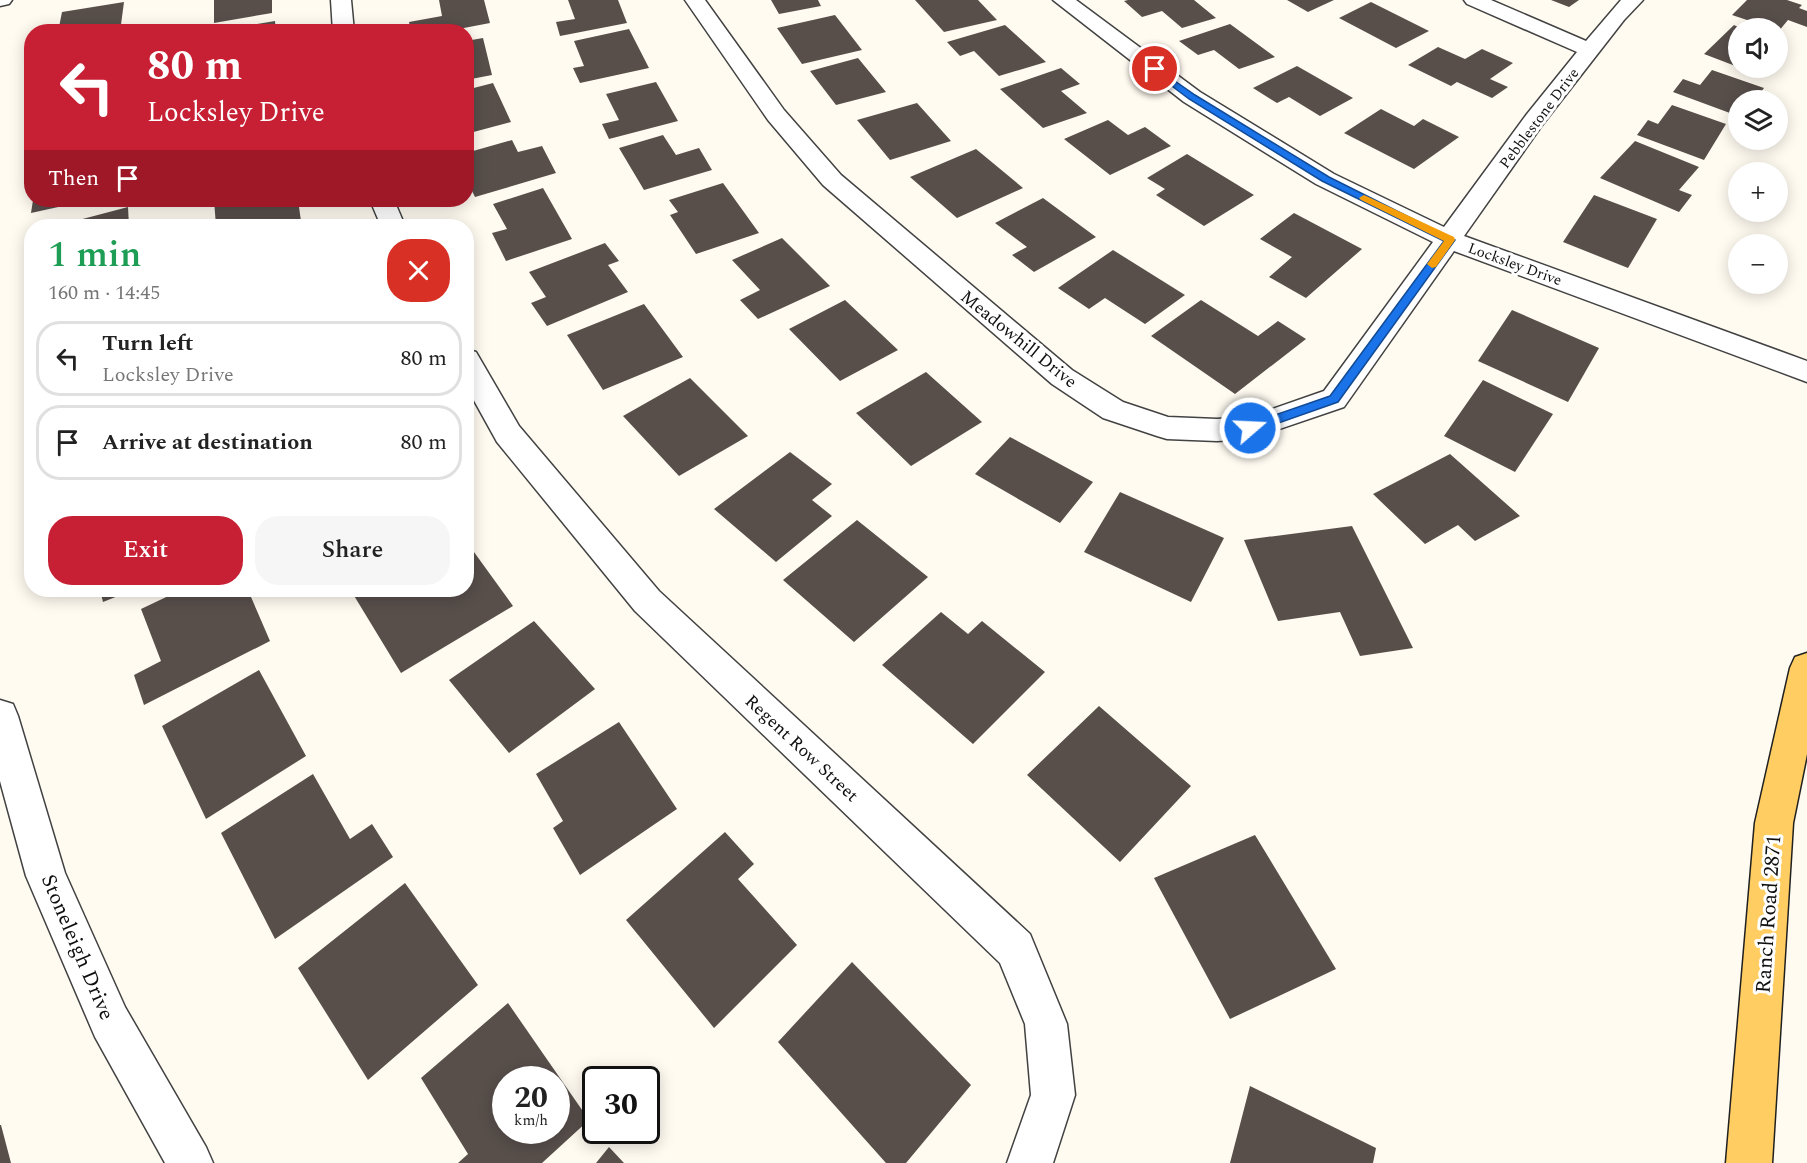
<!DOCTYPE html>
<meta charset="utf-8">
<style>
:root{--surface:#fff;--page:#f6f6f6;--text:#222;--muted:#767676;--line:#e0e0e0;--accent:#c71f33}
body{margin:0;font-family:Spectral,serif;background:var(--page);color:var(--text);height:100vh;display:flex;flex-direction:column;font-size:22px;white-space:nowrap}
*{box-sizing:border-box;margin:0}
p{font-size:20px;color:var(--muted)}
.icon{flex:none;width:33px;height:33px;fill:none;stroke:currentColor;stroke-width:2;stroke-linecap:round;stroke-linejoin:round}
.map{position:relative;flex:1;overflow:hidden}
.details{position:absolute;left:24px;top:219px;width:450px;height:378px;display:flex;flex-direction:column;background:var(--surface);border-radius:24px;box-shadow:0 3px 15px #0003}
.details>*{flex:none}
.guide{position:absolute;left:24px;top:24px;width:450px;height:183px;border-radius:24px;box-shadow:0 3px 15px #0003;background:#c71f33;color:#fff;overflow:hidden}
.controls{position:absolute;left:1728px;top:18px;display:grid;gap:12px}
.controls a{display:grid;place-items:center;width:60px;height:60px;border-radius:50%;background:var(--surface);box-shadow:0 3px 15px #0003;font-size:30px}
.speed{position:absolute;left:492px;top:1066px;display:flex;gap:12px;font-size:30px;font-weight:700;text-align:center}
.speed>*{display:grid;place-content:center;width:78px;height:78px;border-radius:50%;background:var(--surface);box-shadow:0 3px 15px #0003;line-height:1}
.speed small{font-size:15px;font-weight:400}
.speed .limit{border:3px solid #111;border-radius:9px;background:#fff;color:#111}
.pin{position:absolute;display:grid;place-items:center;width:51px;height:51px;color:#fff;margin:-26px;border:3px solid #fff;border-radius:50%;box-shadow:0 2px 6px #0007}
.me{position:absolute;width:66px;margin:-33px;rotate:71deg;stroke-linejoin:round;filter:drop-shadow(0 0 4px #0008)}
.turn{display:flex;align-items:center;gap:21px;height:126px;padding:0 24px;font-size:27px}
.turn .icon{width:78px;height:78px;stroke-width:2.5}
.turn b{display:block;font-size:42px;line-height:51px}
.then{display:flex;align-items:center;height:57px;padding:0 24px;background:#0003;gap:12px;font-size:22px}
.round{display:grid;place-items:center;flex:none;width:63px;height:63px;border-radius:24px;background:var(--page)}
.head{display:flex;align-items:center;justify-content:space-between;height:102px;padding:0 24px}
h1{font-size:36px;font-weight:600;line-height:45px;color:#1e9e55}
.button{display:flex;gap:12px;margin-top:auto;padding:12px 24px}
.button a{flex:1;height:69px;border-radius:24px;background:var(--accent);color:#fff;font-size:24px;font-weight:600;line-height:69px;text-align:center}
.button a+a{background:var(--page);color:var(--text)}
ul{padding:0;list-style:none}
li{display:flex;align-items:center;gap:18px;height:75px;margin:0 12px 9px;padding:0 12px;border:3px solid var(--line);border-radius:24px}
li div{flex:1}
li b{display:block;font-size:22px}
li em{font-style:normal}
.map>svg:first-child{display:block}
.building{fill:#584f4b;fill-rule:evenodd}
.lines{fill:none;stroke-linecap:round;stroke-linejoin:round}
.minor-casing{stroke:#424242;stroke-width:3}
.major-casing{stroke:#202020;stroke-width:3}
.minor{fill:#fff;fill-rule:evenodd}
.major{fill:#ffcd61;fill-rule:evenodd}
.route{fill:#1a73e8;stroke:#114b97;stroke-width:1.5}
.slow{fill:#f59e0b}
.labels{text-anchor:middle;stroke-width:6;stroke-linejoin:round;paint-order:stroke}
.far-street-label{font-size:15px;fill:#0f0f0f;stroke:#fff}
.street-label{font-size:18px;fill:#0f0f0f;stroke:#fff}
.near-street-label{font-size:21px;fill:#0f0f0f;stroke:#fff}
</style>
<div class="map">
<svg width="1807" height="1163" viewBox="0 0 1807 1163">
<rect width="100%" height="100%" fill="#fffbf1"/>
<path class="building" d="M214 0H272V13L214 23Z
M439 0H484L490 23 443 32H411L409 22 442 16Z
M568 0H618L627 23 560 36 556 22 575 19Z
M771 0H818L821 6 779 14Z
M915 0H978L997 20 944 32Z
M1128 0H1194L1216 18 1182 28 1162 11 1142 17 1124 1Z
M1287 0H1334L1308 12Z
M1551 0H1579L1569 7Z
M1747 0H1787L1802 5 1799 8 1807 11V27L1788 20 1778 32V28H1771L1732 15Z
M124 2 120 32H58L62 12Z
M1371 2 1429 31 1396 48 1339 18Z
M835 15 862 50 802 64 777 28Z
M275 21 276 32H219V30Z
M1230 24 1275 57 1239 69 1214 50 1198 55 1179 41Z
M1005 25 1046 62 999 76 974 51 960 56 947 42Z
M1734 25 1738 27V67L1704 54Z
M629 29 649 68 580 83 573 68 584 66 574 41Z
M483 38 492 75 466 80V41Z
M1438 47 1465 59 1482 49 1513 63 1490 79 1508 87 1492 98 1457 82 1451 86 1408 65Z
M858 58 886 92 836 105 810 71Z
M1297 66 1353 98 1320 116 1289 97 1277 103 1253 88Z
M1061 68 1080 84 1061 91 1087 113 1043 128 1000 89Z
M1741 68H1765L1759 74Z
M1712 70 1764 88 1755 100H1738V116L1673 92 1683 79 1700 85Z
M656 82 678 121 609 139 602 124 619 120 606 94Z
M493 83 511 122 466 134V90Z
M917 103 951 141 890 160 857 120Z
M1672 105 1726 124 1704 160 1637 135 1648 120 1658 124Z
M1381 109 1414 126 1423 119 1459 137 1414 169 1344 133Z
M1108 120 1128 135 1145 127 1171 146 1110 175 1064 139Z
M663 135 676 155 699 148 712 170 644 190 619 148Z
M512 140 518 152 542 146 556 173 475 197 466 179V153Z
M1635 141 1699 167 1679 190 1692 195 1679 212 1600 178Z
M976 149 1023 188 957 218 910 177Z
M1187 154 1254 195 1204 226 1156 195 1165 189 1147 178Z
M723 183 759 233 696 254 670 215 678 212 669 200Z
M543 188 572 239 506 261 492 233 507 229 493 204Z
M1594 195 1657 219 1628 268 1563 242Z
M1043 198 1096 237 1034 272 1012 255 1027 247 995 223Z
M33 200H90L31 213Z
M214 200H298L301 221 278 226H216Z
M128 207 129 226H56Z
M1294 213 1362 249 1306 298 1269 277 1292 257 1260 239Z
M782 238 830 286 758 319 740 300 760 290 732 260Z
M605 243 619 261 608 265 628 292 547 326 531 303 546 297 529 272Z
M1113 250 1185 295 1145 324 1105 298 1089 309 1058 288Z
M845 300 898 350 840 381 789 329Z
M1201 300 1258 336 1278 321 1306 339 1235 394 1151 336Z
M644 304 683 357 603 390 567 335Z
M1512 310 1599 348 1568 402 1478 361Z
M926 372 982 422 911 466 856 413Z
M690 378 748 436 679 476 623 416Z
M1483 380 1553 414 1515 472 1444 436Z
M1010 437 1093 482 1060 523 975 474Z
M790 452 832 484 812 500 832 516 776 562 714 509Z
M1450 454 1520 516 1475 541 1458 525 1425 544 1373 494Z
M1120 492 1224 538 1191 602 1084 552Z
M857 520 928 577 854 642 783 580Z
M1352 526 1413 648 1360 656 1340 612 1278 621 1244 540Z
M466 541 513 606 401 673 353 594 360 590H466Z
M100 590H133L103 602Z
M181 590H248L270 641 144 705 134 675 161 661 141 609Z
M941 612 968 634 982 621 1045 672 973 744 882 665Z
M534 621 595 689 509 753 449 680Z
M259 670 306 756 206 819 162 726Z
M1099 706 1191 786 1120 862 1027 775Z
M619 722 677 809 580 875 553 828 563 821 536 774Z
M313 774 350 839 372 824 393 857 275 939 221 833Z
M725 832 754 864 738 879 797 945 714 1028 626 920Z
M1255 835 1336 969 1230 1019 1154 878Z
M405 883 478 985 368 1080 298 968Z
M852 962 971 1085 906 1163H886L778 1042Z
M508 1003 589 1120 542 1163H458L468 1154 421 1078ZM506 1080H556V1131H506Z
M1250 1086 1376 1148 1373 1163H1230Z
M0 1125H1L11 1163H0Z
M609 1147 624 1163H596Z"/>
<g class="lines">
<g class="minor-casing">
<path id="minor" d="M0 0H12L9 4 0 6Z
M331 0H351L354 32H333Z
M685 0H705L784 110 841 175 1072 370 1123 402 1168 417 1217 419 1249 417 1324 391 1433 242 1316 184 1184 102 1053 0H1076L1200 92 1334 174 1444 227 1527 114 1577 52 1467 4 1464 0H1491L1586 41 1621 0H1643L1624 20 1543 124 1464 236 1807 361V382L1454 251 1344 407 1250 439 1217 441 1167 439 1157 436 1103 418 1052 384 823 185 768 120Z
M370 200H394L405 226H381Z
M466 349 476 352 519 426 659 591 1030 934 1067 1024 1075 1095 1053 1163H1007L1031 1095 1025 1024 1000 963 635 611 497 442 466 386Z
M0 700 13 704 18 716 65 873 125 1007 206 1147 213 1163H165L95 1037 26 876 0 781Z"/>
</g>
<g class="major-casing">
<path id="major" d="M1807 653V754L1793 823 1772 1163H1726L1755 823 1790 668 1795 657Z"/>
</g>
<use href="#minor" class="minor"/>
<use href="#major" class="major"/>
</g>
<path class="route" d="M1155 67 1195 95 1329 177 1455 240 1338 402 1250 433 1244 428 1246 425 1330 396 1444 241 1322 181 1189 99 1152 71 1150 69Z"/>
<path class="slow" d="M1364 195 1454 237 1455 240 1436 267 1432 268 1427 264 1444 241 1361 200 1359 198Z"/>
<g class="labels">
<g class="far-street-label">
<text transform="translate(1539 118) rotate(-53)" y="5">Pebblestone Drive</text>
<text transform="translate(1515 264) rotate(20)" y="5">Locksley Drive</text>
</g>
<g class="street-label">
<text transform="translate(1019 339) rotate(39)" y="6">Meadowhill Drive</text>
<text transform="translate(802 748) rotate(43)" y="6">Regent Row Street</text>
</g>
<g class="near-street-label">
<text transform="translate(1768 914) rotate(-86)" y="7">Ranch Road 2871</text>
<text transform="translate(78 947) rotate(67)" y="7">Stoneleigh Drive</text>
</g>
</g>
</svg>
<div class="controls">
<a><svg class="icon" aria-label="sound" viewBox="0 0 24 24"><path d="M4 9h4l5-4v14l-5-4H4zM17 9q2 3 0 6"/></svg></a>
<a><svg class="icon" aria-label="layers" viewBox="0 0 24 24"><path d="M12 4l9 5-9 5-9-5zM3 14l9 5 9-5"/></svg></a>
<a>+</a>
<a>−</a>
</div>
<div class="speed"><div>20<small>km/h</small></div><div class="limit">30</div></div>
<div class="pin" style="left:1155px;top:69px;background:#d93025"><svg class="icon" aria-label="arrive" viewBox="0 0 24 24"><path d="M6 21V4h12l-3 4 3 4H6"/></svg></div>
<svg class="me" style="left:1250px;top:428px" viewBox="-20 -20 40 40"><circle r="17" fill="#1a73e8" stroke="#fff" stroke-width="3"/><path d="M0-11L8 9 0 5-8 9z" fill="#fff"/></svg>
<div class="guide">
<div class="turn"><svg class="icon" aria-label="left" viewBox="0 0 24 24"><path d="M17 20v-9H6M10 6l-5 5 5 5"/></svg><div><b>80 m</b>Locksley Drive</div></div>
<div class="then">Then<svg class="icon" aria-label="arrive" viewBox="0 0 24 24"><path d="M6 21V4h12l-3 4 3 4H6"/></svg></div>
</div>
<section class="details">
<div class="head"><div><h1>1 min</h1><p>160 m · 14:45</p></div><a class="round" style="background:#d93025;color:#fff"><svg class="icon" aria-label="close" viewBox="0 0 24 24"><path d="M6 6l12 12M18 6L6 18"/></svg></a></div>
<ul>
<li><svg class="icon" aria-label="left" viewBox="0 0 24 24"><path d="M17 20v-9H6M10 6l-5 5 5 5"/></svg><div><b>Turn left</b><p>Locksley Drive</p></div><em>80 m</em></li>
<li><svg class="icon" aria-label="arrive" viewBox="0 0 24 24"><path d="M6 21V4h12l-3 4 3 4H6"/></svg><div><b>Arrive at destination</b></div><em>80 m</em></li>
</ul>
<div class="button"><a>Exit</a><a>Share</a></div>
</section>
</div>
